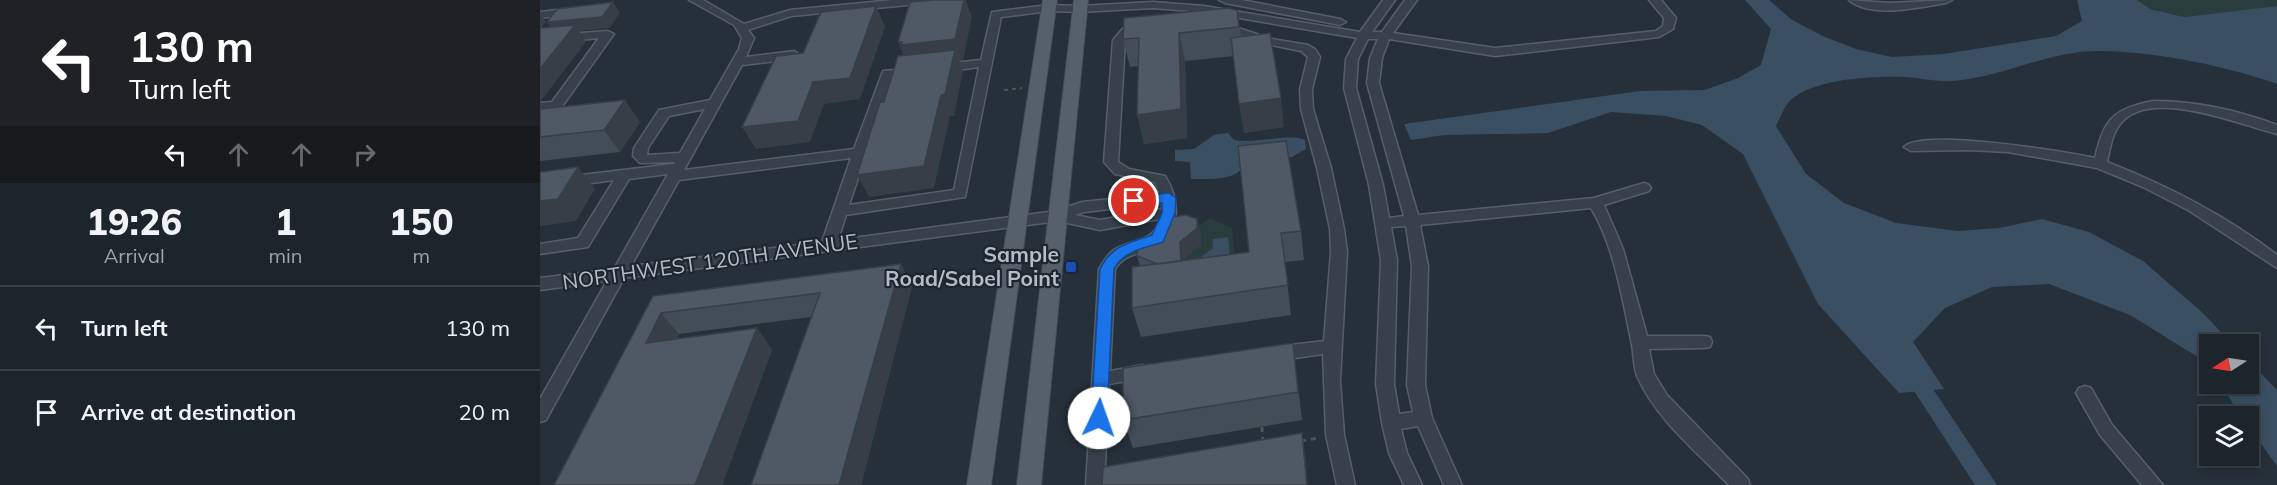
<!DOCTYPE html>
<style>
:root{--surface:#1c242c;--page:#293038;--text:#f1f3f6;--muted:#a0a4a9;--line:#3a4148}
body{margin:0;font-family:Mulish,sans-serif;background:var(--page);color:var(--text);height:100vh;display:flex;flex-direction:column;font-size:22px;white-space:nowrap}
*{box-sizing:border-box;margin:0}
p{font-size:20px;color:var(--muted)}
.icon{flex:none;width:33px;height:33px;fill:none;stroke:currentColor;stroke-width:2;stroke-linecap:round;stroke-linejoin:round}
.map{position:relative;flex:1;overflow:hidden}
.drawer{display:flex;flex-direction:column;background:var(--surface);width:540px}
.drawer>*{flex:none}
.guide{background:#202124;color:#fff;overflow:hidden}
.needle{width:39px;rotate:258deg}
.controls{position:absolute;left:1659px;top:334px;display:grid;gap:12px}
.controls a{display:grid;place-items:center;width:60px;height:60px;border-radius:0px;background:var(--surface);box-shadow:0 3px 9px #0003,0 0 0 2px var(--line);font-size:30px}
.pin{position:absolute;display:grid;place-items:center;width:51px;height:51px;color:#fff;margin:-26px;border:3px solid #fff;border-radius:50%;box-shadow:0 2px 6px #0007}
.me{position:absolute;width:66px;margin:-33px;rotate:3deg;stroke-linejoin:round;filter:drop-shadow(0 0 4px #0008)}
.turn{display:flex;align-items:center;gap:21px;height:126px;padding:0 30px;font-size:27px}
.turn .icon{width:78px;height:78px;stroke-width:2.5}
.turn b{display:block;font-size:42px;line-height:51px}
.lanes{display:flex;align-items:center;height:57px;padding:0 30px;background:#0003;justify-content:center;gap:30px;direction:ltr}
.lanes .off{opacity:.35}
.eta{display:flex;justify-content:space-evenly;align-items:center;height:102px;text-align:center}
.eta b{font-size:36px;font-weight:800;line-height:42px}
ul{padding:0;list-style:none}
li{display:flex;align-items:center;gap:18px;height:84px;padding:0 30px;border-top:2px solid var(--line)}
li div{flex:1}
li b{display:block;font-size:22px}
li em{font-style:normal}
main{display:flex;flex:1;min-height:0}
.map>svg:first-child{display:block}
.green{fill:#283d3c}
.water{fill:#3b4f62}
.lines{fill:none;stroke-linecap:round;stroke-linejoin:round}
.canal{fill:#3b4f62;fill-rule:evenodd}
.minor-casing{stroke:#565f69;stroke-width:3}
.major-casing{stroke:#444d57;stroke-width:2}
.path-far1{stroke:#465a5b;stroke-width:2;stroke-dasharray:4 4;stroke-linecap:butt}
.path{stroke:#465a5b;stroke-width:3;stroke-dasharray:5 5;stroke-linecap:butt}
.minor{fill:#38414b;fill-rule:evenodd}
.major{fill:#56606b;fill-rule:evenodd}
.wall{fill:#434d57}
.shaded-wall{fill:#373e47}
.building{fill:#4e5965;stroke:#373e47;stroke-width:1.5}
.route{fill:#1a73e8;stroke:#114b97;stroke-width:1.5}
.transit-dot{fill:#1a4fb4;stroke:#1d2630;stroke-width:2}
.labels{text-anchor:middle;stroke-width:4.5;stroke-linejoin:round;paint-order:stroke}
.poi-label{font-size:21px;font-weight:bold;fill:#b4bcc6;stroke:#1d2630;text-anchor:end}
.street-label{font-size:21px;fill:#b4bcc6;stroke:#1d2630}
</style>
<main>
<section class="drawer">
<div class="guide">
<div class="turn"><svg class="icon" aria-label="left" viewBox="0 0 24 24"><path d="M17 20v-9H6M10 6l-5 5 5 5"/></svg><div><b>130 m</b>Turn left</div></div>
<div class="lanes"><svg class="icon" aria-label="left" viewBox="0 0 24 24"><path d="M17 20v-9H6M10 6l-5 5 5 5"/></svg><svg class="icon off" aria-label="ahead" viewBox="0 0 24 24"><path d="M12 20V5M6 11l6-6 6 6"/></svg><svg class="icon off" aria-label="ahead" viewBox="0 0 24 24"><path d="M12 20V5M6 11l6-6 6 6"/></svg><svg class="icon off" aria-label="right" viewBox="0 0 24 24"><path d="M7 20v-9h11M14 6l5 5-5 5"/></svg></div>
</div>
<div class="eta">
<div><b>19:26</b><p>Arrival</p></div>
<div><b>1</b><p>min</p></div>
<div><b>150</b><p>m</p></div>
</div>
<ul>
<li><svg class="icon" aria-label="left" viewBox="0 0 24 24"><path d="M17 20v-9H6M10 6l-5 5 5 5"/></svg><div><b>Turn left</b></div><em>130 m</em></li>
<li><svg class="icon" aria-label="arrive" viewBox="0 0 24 24"><path d="M6 21V4h12l-3 4 3 4H6"/></svg><div><b>Arrive at destination</b></div><em>20 m</em></li>
</ul>
</section>
<div class="map">
<svg width="1737" height="485" viewBox="0 0 1737 485">
<rect width="100%" height="100%" fill="#25303a"/>
<path class="green" d="M1597 0H1737V6L1644 17 1610 9Z
M670 218 692 228 696 272 645 279 644 259 661 245 650 232Z"/>
<path class="water" d="M1205 0H1229L1252 20 1285 37 1316 49 1352 57 1404 54 1516 36 1542 21 1537 0H1597L1610 9 1644 17 1737 6V84C1690 66 1591 46 1540 52 1497 57 1456 78 1412 81 1397 82 1381 78 1366 77 1335 76 1277 78 1252 99 1245 104 1240 118 1236 126L1266 174 1304 203 1356 223 1418 231 1459 228 1502 219 1549 232 1603 261 1664 314 1693 345H1670L1669 364 1590 315 1509 284 1452 287 1405 308 1373 342 1404 389 1359 393 1278 304 1203 154 1162 125 1126 116 1071 112 1008 133 904 135 871 140 864 124 1100 91 1165 90 1198 78 1221 65 1231 29Z
M688 133 694 140C716 144 748 133 765 140L766 149 752 157 703 168C692 181 667 179 651 179L650 162 635 161V150L654 149 674 135Z
M688 237 690 255 662 269 661 257 673 248V239Z
M1709 361 1737 390V466L1709 427 1708 417H1701L1681 384H1708Z"/>
<g class="lines">
<path class="canal" d="M1384 383 1391 386 1457 485H1435L1374 391 1377 386Z"/>
<g class="minor-casing">
<path id="minor" d="M149 0H163L204 24 250 10 353 0H395L389 3 251 16 208 30 214 38 206 57 254 51 260 55 254 59 202 65 144 170 314 149 343 71 376 68V74L352 77 309 205 414 190 439 67 402 72 396 68 402 64 441 60 452 12 509 5 540 6 613 2 664 6 820 32 843 0H855L832 32H842L865 0H877L853 33 955 48 1116 31 1123 26 1124 18 1109 0H1121L1136 18 1133 29 1119 37 955 56 849 39 842 58 839 83 878 215 1054 198 1104 183 1109 185 1111 188 1109 191 1064 205 1083 249 1107 336H1164L1170 337 1172 342 1170 347 1164 348 1109 349 1114 374 1127 395 1208 479 1210 485H1189C1157 452 1116 419 1097 376 1093 365 1094 352 1091 340 1082 297 1074 246 1051 208L880 225 888 266 885 385 892 418 922 485H904L878 426 861 429 867 453 882 485H864L849 453 842 423 836 384 841 260 829 185 804 88 806 59 817 38 664 12 613 8 540 12 509 11 461 17 425 197 306 215 298 240 516 211 542 202 620 194 615 182 575 174 564 162 573 40 587 24 606 22V26L592 31 585 40 578 162 589 169 625 176C639 198 643 232 615 247 599 255 585 253 575 269L570 371 603 365 609 367 612 372 609 377 569 384 564 485H546L559 269C563 262 567 255 574 250 591 238 614 244 620 219L560 230 518 221 84 278 6 420 0 422V399L67 281 0 290V278L74 269 128 174 89 179 48 247 0 254V244L38 238 74 180 0 190V180L133 164 135 162 100 163 93 156 94 148 119 110 170 100 199 49 202 38 194 25ZM828 39H838L830 58 827 83 864 216 849 218 843 185 816 88 818 59ZM165 109 140 153 107 155 108 148 129 116ZM311 158 282 242 91 266 139 180ZM622 203V209L560 220 535 215 544 212ZM866 226 872 266 867 385 873 412 859 414 854 384 857 260 851 227Z
M679 0H702L800 19 806 22 800 25 685 3Z
M1309 0 1349 3 1412 0 1406 3C1380 7 1331 19 1309 0Z
M34 8 40 11 38 13 0 18V12Z
M680 27H695L732 39 768 45 775 49 780 57 772 89 773 109 791 168 804 229 807 252 800 381 804 435 815 485H797L786 435 783 354 734 361 728 359 726 354 728 349 734 347 784 341 791 252 790 229 777 168 761 109 760 89 768 57 761 51 726 44 694 33 676 32 674 30Z
M68 31 74 34 21 108 0 111V103L12 102 59 38 0 44V36Z
M1613 101C1656 101 1697 110 1737 125V134C1701 125 1611 87 1581 123 1572 133 1570 149 1567 162 1628 186 1685 215 1737 255V268L1648 210 1603 187 1557 168 1468 152 1429 150 1371 151 1364 147C1382 128 1527 152 1555 158 1564 119 1573 109 1613 101Z
M1545 386 1551 388 1572 425 1623 485H1602L1560 435 1536 393 1539 388Z"/>
</g>
<g class="major-casing">
<path id="major" d="M503 0H517L451 485H427Z
M534 0H548L501 485H477Z"/>
</g>
<path class="path-far1" d="M464 90 482 88"/>
<path class="path" d="M722 427 723 444
M761 441 778 438"/>
<use href="#minor" class="minor"/>
<use href="#major" class="major"/>
</g>
<path class="wall" d="M697 10 701 37 744 127 704 133 694 56 645 61 647 138 604 144 598 66 590 67 583 39Z
M0 109 100 122 80 152 0 161Z
M698 146 761 231 764 260 745 262 751 315 601 337 592 308 600 266 597 256 657 219 661 236V245L644 259 645 260 709 252Z
M372 286 321 485H211L271 317 139 334 137 339 217 328 232 350 182 485 113 296Z
M753 343 762 420 593 448 583 420Z"/>
<path class="shaded-wall" d="M424 0H426L432 17 423 60H419L423 71 414 116H410L394 188 329 197 317 175 367 63 358 42H362Z
M73 2 80 13 70 28 39 31 46 42 0 102V69L15 33 7 22Z
M336 6 345 27 320 99 284 104 270 142 216 149 202 127 273 82Z
M0 14 6 22 0 30Z
M639 33 645 61 647 138 604 144 597 115Z
M741 98 744 127 704 133 699 104Z
M85 100 100 122 80 152 64 130Z
M38 167 55 189 36 221 0 226V201Z
M657 219 661 236V245L644 259 645 290 641 272 640 242Z
M361 264 372 286 321 485H299Z
M121 313 139 334 125 365 106 343Z
M217 328 232 350 182 485H155Z
M762 433 766 462 768 485H767Z"/>
<path class="building" d="M393 0H424L415 39 361 45 362 42H358L370 2Z
M73 2 62 17 7 22 17 9Z
M336 6 310 78 273 82 258 121 202 127 236 56 263 53 281 12Z
M688 8 697 10 699 27 639 33 641 109 597 115 599 38 583 39 584 18Z
M35 25 0 69V28Z
M730 33 741 98 699 104 691 38Z
M415 50 405 94 401 95 384 166 317 175 340 102H344L358 56Z
M85 100 64 130 0 137V109Z
M746 141 761 231 741 233 748 285 592 308V267L709 252 698 146Z
M38 167 18 199 0 201V172Z
M646 215 657 219V228L640 242 641 261 618 264 597 256V247L631 222V217Z
M361 264 299 485H211L280 293 121 313 106 343 217 328 155 485H14L113 296Z
M753 343 758 392 583 420V368Z
M762 433 767 485H562L563 467Z"/>
<path class="route" d="M629 193 636 198 635 213 623 242C605 248 583 251 574 269L567 418 565 423 559 425 553 423 551 418 560 269C572 245 589 243 612 235L622 213V203L594 206 587 201 589 198Z"/>
<rect class="transit-dot" x="525" y="261" width="12" height="12" rx="3"/>
<g class="labels">
<g class="poi-label">
<text x="519" y="262">Sample<tspan x="519" dy="24">Road/Sabel Point</tspan></text>
</g>
<g class="street-label">
<text transform="translate(170 262) rotate(-8)" y="7">NORTHWEST 120TH AVENUE</text>
</g>
</g>
</svg>
<div class="controls">
<a><svg class="needle" viewBox="-14 -14 28 28"><path d="M0-13l5 13h-10z" fill="#e53935"/><path d="M0 13l5-13h-10z" fill="#a0a4a9"/></svg></a>
<a><svg class="icon" aria-label="layers" viewBox="0 0 24 24"><path d="M12 4l9 5-9 5-9-5zM3 14l9 5 9-5"/></svg></a>
</div>
<div class="pin" style="left:594px;top:201px;background:#d93025"><svg class="icon" aria-label="arrive" viewBox="0 0 24 24"><path d="M6 21V4h12l-3 4 3 4H6"/></svg></div>
<svg class="me" style="left:559px;top:418px" viewBox="-20 -20 40 40"><circle r="19" fill="#fff"/><path d="M0-13L10 11 0 6-10 11z" fill="#1a73e8"/></svg>
</div>
</main>
